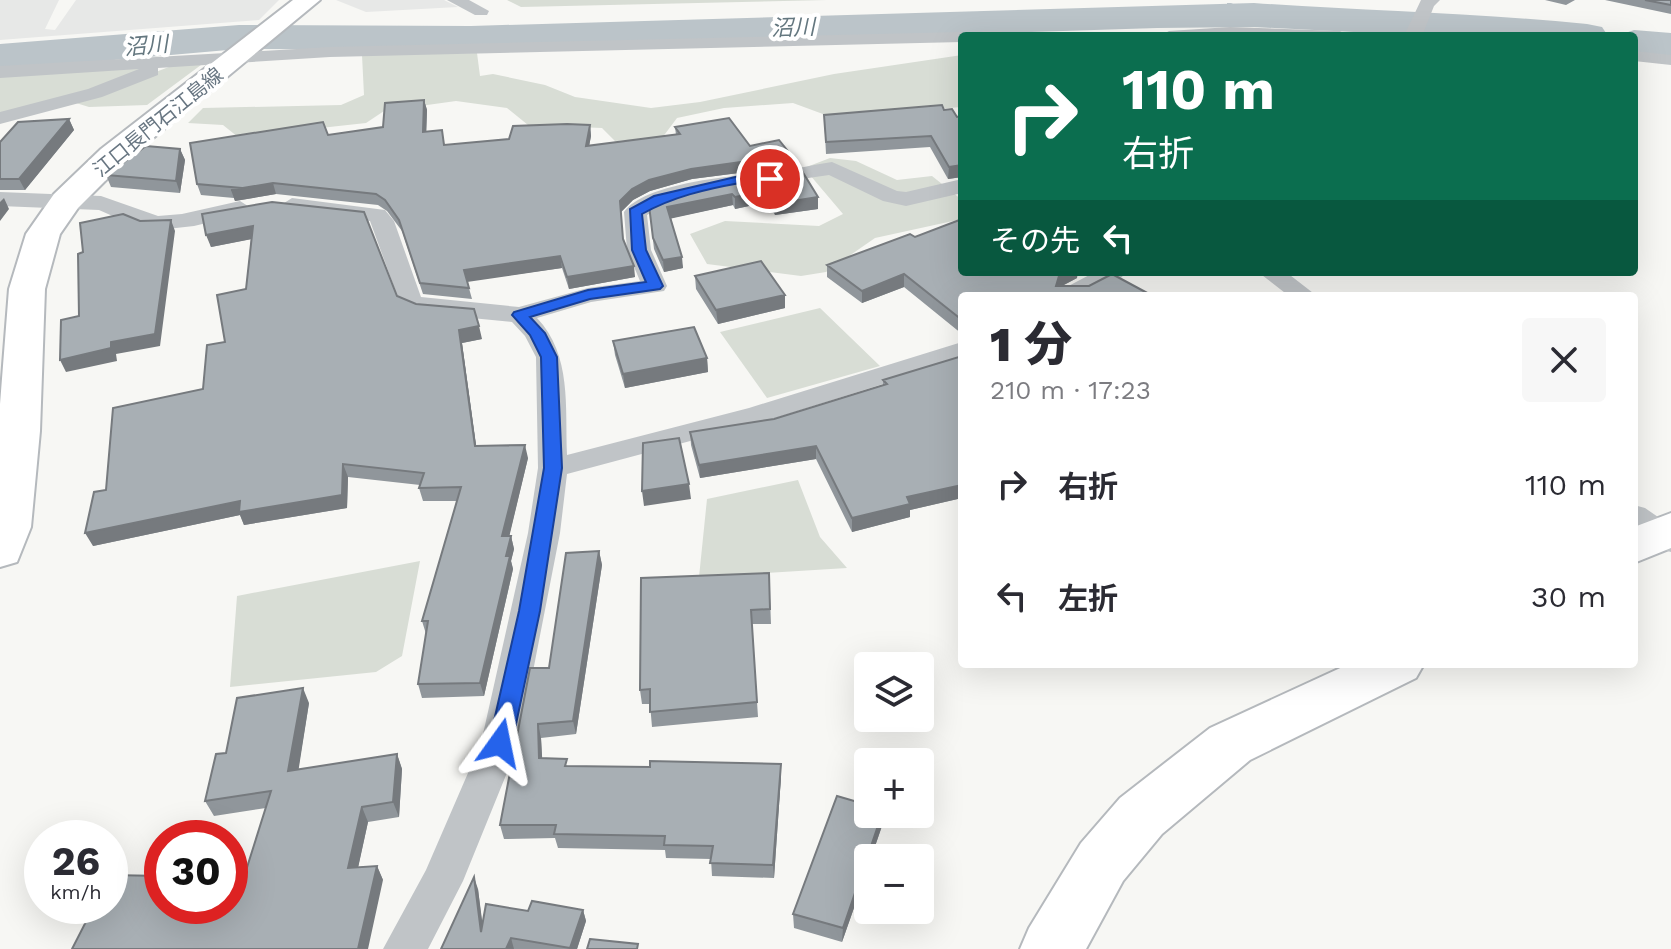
<!DOCTYPE html>
<html lang="ja">
<meta charset="utf-8">
<style>
:root{--surface:#fff;--page:#f7f7f7;--text:#2b2b33;--muted:#7c7c81}
body{margin:0;font-family:"Work Sans","Noto Sans JP",sans-serif;background:var(--page);color:var(--text);height:100vh;display:flex;flex-direction:column;font-size:30px;white-space:nowrap}
*{box-sizing:border-box;margin:0}
p{font-size:26px;color:var(--muted)}
.icon{flex:none;width:44px;height:44px;fill:none;stroke:currentColor;stroke-width:2;stroke-linecap:round;stroke-linejoin:round}
.map{position:relative;flex:1;overflow:hidden}
.drawer{position:absolute;left:958px;top:292px;width:680px;height:376px;display:flex;flex-direction:column;background:var(--surface);border-radius:8px;box-shadow:0 8px 32px #0002}
.drawer>*{flex:none}
.banner{position:absolute;left:958px;top:32px;width:680px;height:244px;border-radius:8px;box-shadow:0 8px 32px #0002;background:#0b6e4f;color:#fff;overflow:hidden}
.controls{position:absolute;left:854px;top:652px;display:grid;gap:16px}
.controls a{display:grid;place-items:center;width:80px;height:80px;border-radius:8px;background:var(--surface);box-shadow:0 8px 32px #0002;font-size:40px}
.speed{position:absolute;left:24px;top:820px;display:flex;gap:16px;font-size:40px;font-weight:700;text-align:center}
.speed>*{display:grid;place-content:center;width:104px;height:104px;border-radius:50%;background:var(--surface);box-shadow:0 8px 32px #0002;line-height:1}
.speed small{font-size:20px;font-weight:400}
.speed .limit{border:12px solid #d22;background:#fff;color:#111}
.pin{position:absolute;display:grid;place-items:center;width:68px;height:68px;color:#fff;margin:-34px;border:4px solid #fff;border-radius:50%;box-shadow:0 2px 8px #0007}
.me{position:absolute;width:88px;margin:-44px;rotate:12deg;stroke-linejoin:round;filter:drop-shadow(0 0 6px #0008)}
.turn{display:flex;align-items:center;gap:28px;height:168px;padding:0 32px;font-size:36px}
.turn .icon{width:104px;height:104px;stroke-width:2.5}
.turn b{display:block;font-size:56px;line-height:68px}
.then{display:flex;align-items:center;height:76px;padding:0 32px;background:#0003;gap:16px;font-size:30px}
.round{display:grid;place-items:center;flex:none;width:84px;height:84px;border-radius:8px;background:var(--page)}
.head{display:flex;align-items:center;justify-content:space-between;height:136px;padding:0 32px}
h1{font-size:48px;font-weight:800;line-height:60px}
ul{padding:0;list-style:none}
li{display:flex;align-items:center;gap:24px;height:112px;padding:0 32px}
li div{flex:1}
li b{display:block;font-size:30px}
li em{font-style:normal}
.map>svg:first-child{display:block}
.built{fill:#e7e8e7}
.green{fill:#d8ddd5}
.lines{fill:none;stroke-linecap:round;stroke-linejoin:round}
.stream{fill:#bbc4c9;fill-rule:evenodd}
.river{fill:#bbc4c9;fill-rule:evenodd}
.secondary-casing{stroke:#b5b9bd;stroke-width:4}
.street{fill:#c0c4c7;fill-rule:evenodd}
.secondary{fill:#fff;fill-rule:evenodd}
.wall{fill:#90969b}
.shaded-wall{fill:#767a7e}
.building{fill:#a8afb4;stroke:#767a7e;stroke-width:2}
.route{fill:#2563eb;stroke:#184099;stroke-width:2}
.labels{text-anchor:middle;stroke-width:8;stroke-linejoin:round;paint-order:stroke}
.far-street-label{font-size:20px;fill:#687682;stroke:#fff}
.far-water-label{font-size:22px;font-style:italic;fill:#64777f;stroke:#fff}
</style>
<div class="map">
<svg width="1671" height="949" viewBox="0 0 1671 949">
<rect width="100%" height="100%" fill="#f7f7f4"/>
<path class="built" d="M0 0H59L45 29 55 30 76 0H279L259 20 0 40Z
M336 0H444L458 7 366 12Z"/>
<path class="green" d="M507 0H827L521 7Z
M477 53 480 76 493 74 545 85 575 97 651 108 700 102 834 74 962 55V107L831 117 793 103 724 108 677 118 662 138 615 141 602 128 528 125 507 108 456 101 384 111 366 123 238 137 223 125 188 123 203 108 341 105 364 95 362 55Z
M205 62 147 105 89 107 76 103 179 63Z
M150 66 90 91 0 114V76Z
M830 158 856 161 897 180 932 176 962 200V219L875 238 826 272 801 276 707 264 690 234 725 221 819 226 843 214 804 168Z
M820 308 880 366 767 398 720 332Z
M798 480 820 537 847 568 699 577 707 499Z
M420 561 402 656 376 672 230 687 237 596Z"/>
<g class="lines">
<path class="stream" d="M1227 3H1231L1257 15 1252 16 1227 5Z"/>
<path class="river" d="M1254 3C1365 11 1476 13 1587 24L1602 27 1608 36H1432L1254 27 1157 28 471 50 239 49 0 70V44L239 25 471 26Z
M1634 30 1671 33V59L1634 54V36H1617Z"/>
<g class="secondary-casing">
<path id="secondary" d="M293 0H320L123 163 78 208 60 234 45 289 40 431 31 527 17 562 0 567V404L9 289 26 234 54 194 101 149Z
M1671 513V548L1634 563V527Z
M1349 664H1424L1416 678 1250 760 1162 834 1123 881 1086 949H1020L1029 928 1081 843 1120 798 1210 728Z"/>
</g>
<path class="street" d="M447 0H469L489 11 487 15H475Z
M1421 0H1440L1434 6 1422 36H1404Z
M1230 27 1340 31 1349 36H1160L1169 31Z
M983 31H1001L1010 36H974Z
M962 32 970 36H962V42L330 57 158 68V75L102 97 0 124V112L88 89 139 69 0 78V66L330 47Z
M1634 51 1671 55V65L1634 61Z
M832 162 897 191 906 192 962 179V193L906 206 883 201 829 175 700 194 666 204 647 215 651 250 667 286 664 291 591 302 537 318C572 355 565 407 567 455L749 408 962 342V359L769 420 567 474 560 533 519 743 463 881 428 949H383L426 870 481 743 528 533 538 468 536 357 525 336 512 322 420 313 401 306 370 221 292 212 281 205 292 198 385 210 394 221 421 297 519 307 588 288 640 281 627 250 624 212C646 182 735 176 771 172 791 170 812 165 832 162Z
M0 192 101 196 158 216 182 214 240 201 251 208 248 213 194 226 158 230 133 225 99 210 0 206Z
M1095 272H1125L1122 277 1087 296H1056L1059 291Z
M1258 272H1286L1317 296H1289Z
M1634 505 1645 508 1671 526V552L1660 549 1634 531Z"/>
<use href="#secondary" class="secondary"/>
</g>
<path class="wall" d="M1545 0H1575L1566 5Z
M1605 0H1671V14Z
M424 100 427 110 426 132 445 145 509 139 590 125 591 136 589 146 676 135 675 127 791 155 792 166 692 179 650 191 633 200 621 212 623 241 635 277 569 289 562 268 467 281 472 299 423 294 402 231 387 211 378 205 276 194 235 201 234 198 201 195 197 184 328 135 383 127Z
M944 110 957 117 962 116V177L948 179 930 147 826 154 824 115Z
M69 119 74 130 25 190H0V142Z
M180 149 185 160 180 193 111 187 106 175Z
M802 171 818 209 775 215 767 202 735 209 733 205 671 218 683 268 664 272 654 249 649 205Z
M202 214 397 296 482 339 462 343 476 446 528 458 509 536H511L514 549 511 561 513 569 484 696 422 698 418 684 426 634 422 621 457 501H423L419 488 420 485 348 477 347 508 244 525 240 515 93 546 106 490 203 389 225 342 246 289 251 239 211 247Z
M915 237 1077 278 1062 286 1151 296H962V334L904 287 862 303 827 277V265Z
M695 276 785 308 718 324 696 289Z
M613 341 707 358 708 372 625 388 615 355Z
M962 356V498L910 510V517L852 532 816 459 700 478 691 445 690 432 774 419 883 386V380Z
M599 551 602 565 576 734 541 738 542 758 568 766 650 767 781 764V777L774 878 712 876 711 859 666 858 665 850 558 848 555 838 504 839 500 825 549 668Z
M769 573 771 624H752L758 717 652 727 650 704H642L640 690Z
M309 703 298 770 397 754 402 769 399 817 368 822 358 867 377 866 383 880 244 877 266 808 214 816 205 801 226 753Z
M882 814H884L883 823 871 858H868V868L842 942 794 928 793 914Z
M478 889 482 923 528 911 583 910 586 921 577 949H441Z"/>
<path class="shaded-wall" d="M424 100 427 110 426 142 423 132Z
M69 119 74 130 25 190 19 179Z
M590 125 591 136 587 157 586 146Z
M180 149 185 160 180 193 176 181Z
M791 155 792 166 692 179 650 191 633 200 621 212 620 201 632 189 649 180 691 169Z
M962 165V177L948 179 949 167Z
M273 183 276 194 235 201 231 190Z
M767 191V202L735 209V197Z
M732 194 733 205 669 219 667 207Z
M818 197V209L775 215 774 204Z
M4 198 9 209 0 221V202Z
M171 220 175 231 160 346 116 354 117 361 66 372 60 360 111 342Z
M253 226 257 238 211 247 206 235Z
M560 256 562 268 467 282 464 270Z
M682 257 683 268 664 272 663 260Z
M634 266 635 277 569 289 567 277Z
M1067 272H1078L1077 278 1058 288 1056 286 1059 276Z
M904 274V287L862 303V291Z
M785 295V308L718 324 716 310Z
M479 326 482 339 462 343 478 459 475 446 459 330Z
M707 358 708 372 625 388 623 374Z
M525 445 528 458 506 550 502 536Z
M816 446V459L700 478 699 465Z
M343 464 348 477 347 508 244 525 240 515 93 546 85 533Z
M689 484 691 499 644 506 642 491Z
M962 485V498L910 510V517L852 532V518L907 497Z
M511 536 514 549 511 561 513 569 484 696 480 683Z
M599 551 602 565 576 734 573 721Z
M303 688 309 703 296 786 288 771Z
M538 724 541 738 543 772 539 758Z
M397 754 402 769 399 817 393 802Z
M781 764V777L774 878 773 865Z
M362 807 368 822 355 882 348 868Z
M882 814H884L883 823 871 858H868V868L842 942 843 928Z
M377 866 383 880 368 949H358Z
M474 877 478 889 485 943 481 932Z
M583 910 586 921 577 949H570Z
M511 938 514 949H506Z"/>
<path class="building" d="M1645 0H1671V5Z
M424 100 423 132 442 130 444 145 509 139 513 126 567 124 590 125 586 146 680 134 675 127 729 118 750 146 779 140 791 155 691 169 649 180 632 189 620 201 623 239 634 266 567 277 560 256 464 270 469 288 420 283 399 220 385 200 376 194 273 183 231 190 242 188 197 184 190 143 323 122 328 135 383 127 385 103Z
M942 105 944 110 952 109 957 117 962 116V165L949 167 931 136 826 142 824 115Z
M69 119 19 179H0V142L18 122Z
M146 146 180 149 176 181 106 175Z
M802 171 818 197 774 204 767 191 735 197 732 194 667 207 682 257 663 260 653 238 649 205 666 196 700 186Z
M272 202 364 212 397 296 416 304 474 309 479 326 459 330 475 446 525 445 502 536H511L506 556H510L480 683 418 684 428 621H422L461 487 419 488 424 473 343 464 342 495 239 512 240 501 85 533 94 492 106 490 113 408 203 389 207 345 225 342 217 295 246 289 253 226 206 235 202 214Z
M123 214 140 221 171 220 155 334 111 342V348L60 360 61 320 79 316 78 254 83 252 80 223Z
M962 219V272H1067L1059 276 1056 286H1089L1112 274 1151 295 962 296V320L904 274 862 291 827 265 910 234 915 237Z
M761 261 785 295 716 310 695 276Z
M694 327 707 358 623 374 613 341Z
M962 356V402H960L962 405V485L907 497 910 504 852 518 816 446 699 465 690 432 774 419 887 384 883 380Z
M679 438 689 484 642 491 643 443Z
M599 551 573 721 538 724 539 758 567 759 565 766 650 767V761L781 764 773 865 710 863 713 846 664 845 665 836 554 834 556 825H500L530 668H549L566 553Z
M769 573 770 609 751 610 757 702 650 712V689L640 690 641 578Z
M303 688 288 771 397 754 393 802 362 807 348 868 377 866 358 949H72L94 906H110V875L162 876V906H230V877H244L271 791 205 801 216 754 226 753 237 698Z
M837 796 868 805V814H882L843 928 793 914Z
M474 877 481 932 486 904 528 911 532 901 583 910 570 948 511 938 506 949H441Z
M590 939 638 944 637 949H587Z"/>
<path class="route" d="M744 175H770L777 179C767 186 752 181 740 183 706 189 672 197 642 214L646 250 663 286 660 289 590 299 530 317 545 333 557 357 562 468 540 611 512 743 508 750 500 753 492 750 489 743 519 611 544 468 541 357 530 335 512 315 514 312 588 290 646 282 632 250 630 209 654 196Z"/>
<g class="labels">
<g class="far-street-label">
<text transform="translate(158 122) rotate(-39)" y="7">江口長門石江島線</text>
</g>
<g class="far-water-label">
<text transform="translate(793 27) rotate(-2)" y="8">沼川</text>
<text transform="translate(146 45) rotate(-5)" y="8">沼川</text>
</g>
</g>
</svg>
<div class="controls">
<a><svg class="icon" aria-label="layers" viewBox="0 0 24 24"><path d="M12 4l9 5-9 5-9-5zM3 14l9 5 9-5"/></svg></a>
<a>+</a>
<a>−</a>
</div>
<div class="speed"><div>26<small>km/h</small></div><div class="limit">30</div></div>
<div class="pin" style="left:770px;top:179px;background:#d93025"><svg class="icon" aria-label="arrive" viewBox="0 0 24 24"><path d="M6 21V4h12l-3 4 3 4H6"/></svg></div>
<svg class="me" style="left:500px;top:743px" viewBox="-20 -20 40 40"><path d="M0-17L14 15 0 8-14 15z" fill="#2563eb" stroke="#fff" stroke-width="4"/></svg>
<div class="banner">
<div class="turn"><svg class="icon" aria-label="right" viewBox="0 0 24 24"><path d="M7 20v-9h11M14 6l5 5-5 5"/></svg><div><b>110 m</b>右折</div></div>
<div class="then">その先<svg class="icon" aria-label="left" viewBox="0 0 24 24"><path d="M17 20v-9H6M10 6l-5 5 5 5"/></svg></div>
</div>
<section class="drawer">
<div class="head"><div><h1>1 分</h1><p>210 m · 17:23</p></div><a class="round"><svg class="icon" aria-label="close" viewBox="0 0 24 24"><path d="M6 6l12 12M18 6L6 18"/></svg></a></div>
<ul>
<li><svg class="icon" aria-label="right" viewBox="0 0 24 24"><path d="M7 20v-9h11M14 6l5 5-5 5"/></svg><div><b>右折</b></div><em>110 m</em></li>
<li><svg class="icon" aria-label="left" viewBox="0 0 24 24"><path d="M17 20v-9H6M10 6l-5 5 5 5"/></svg><div><b>左折</b></div><em>30 m</em></li>
</ul>
</section>
</div>
